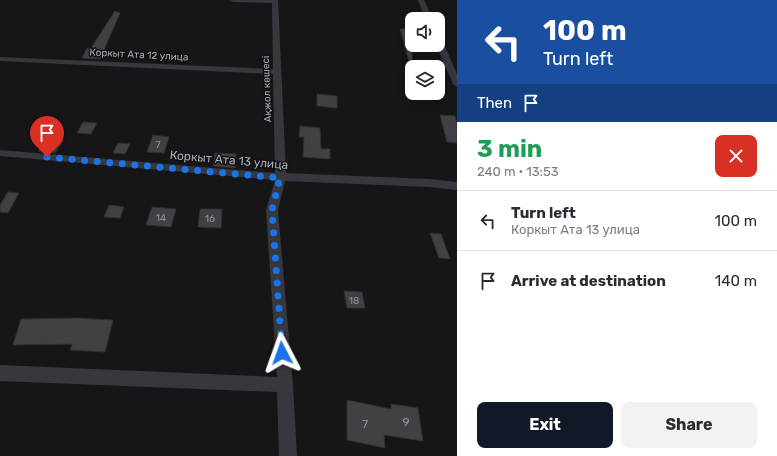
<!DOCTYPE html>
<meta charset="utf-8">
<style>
:root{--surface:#fff;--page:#f2f2f3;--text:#2b2b33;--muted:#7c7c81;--line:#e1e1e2;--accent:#111827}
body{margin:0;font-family:Rubik,sans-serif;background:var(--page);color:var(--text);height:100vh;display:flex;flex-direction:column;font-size:15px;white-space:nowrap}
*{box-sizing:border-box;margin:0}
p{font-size:13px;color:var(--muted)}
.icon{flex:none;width:22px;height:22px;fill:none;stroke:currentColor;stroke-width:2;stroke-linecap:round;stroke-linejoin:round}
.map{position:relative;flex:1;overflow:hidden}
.side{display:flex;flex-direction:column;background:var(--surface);width:320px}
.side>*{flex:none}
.banner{background:#1a4fa0;color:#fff;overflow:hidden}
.controls{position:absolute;left:405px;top:12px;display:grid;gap:8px}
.controls a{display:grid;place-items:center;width:40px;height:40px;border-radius:8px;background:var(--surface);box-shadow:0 2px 10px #0003;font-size:20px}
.pin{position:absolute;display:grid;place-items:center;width:34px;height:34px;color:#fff;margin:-41px -17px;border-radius:50% 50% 50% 0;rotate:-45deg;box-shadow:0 0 4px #0007}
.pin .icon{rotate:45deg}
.me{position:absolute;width:44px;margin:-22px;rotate:356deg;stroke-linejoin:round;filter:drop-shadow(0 0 3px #0008)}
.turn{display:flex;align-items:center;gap:14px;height:84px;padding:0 20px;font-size:18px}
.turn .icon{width:52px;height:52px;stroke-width:2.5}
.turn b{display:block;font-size:28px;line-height:34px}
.then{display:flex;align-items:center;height:38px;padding:0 20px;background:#0003;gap:8px;font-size:15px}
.round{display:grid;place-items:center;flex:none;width:42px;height:42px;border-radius:8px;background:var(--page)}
.headline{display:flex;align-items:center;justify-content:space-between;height:68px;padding:0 20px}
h1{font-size:24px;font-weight:700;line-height:30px;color:#1e9e55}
.primary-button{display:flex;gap:8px;margin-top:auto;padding:8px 20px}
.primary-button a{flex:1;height:46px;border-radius:8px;background:var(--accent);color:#fff;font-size:16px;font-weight:700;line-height:46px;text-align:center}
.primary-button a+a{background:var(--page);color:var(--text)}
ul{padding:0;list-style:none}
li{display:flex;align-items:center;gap:12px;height:60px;padding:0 20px;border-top:1px solid var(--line)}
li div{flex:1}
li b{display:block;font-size:15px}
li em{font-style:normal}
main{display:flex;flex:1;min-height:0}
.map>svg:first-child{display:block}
.building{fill:#404145;stroke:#303034}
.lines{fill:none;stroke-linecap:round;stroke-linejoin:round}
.minor{fill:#37383d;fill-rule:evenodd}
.route{stroke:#1a73e8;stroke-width:7;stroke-dasharray:0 12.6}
.labels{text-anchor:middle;stroke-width:3;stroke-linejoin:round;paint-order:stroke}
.far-street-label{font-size:10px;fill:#a8adb8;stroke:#111113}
.number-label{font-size:10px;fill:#8e929b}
.street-label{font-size:12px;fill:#a8adb8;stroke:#111113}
.near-number-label{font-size:12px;fill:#8e929b}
</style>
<main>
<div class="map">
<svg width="457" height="456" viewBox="0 0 457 456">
<rect width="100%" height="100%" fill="#161618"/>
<path class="building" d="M115 11 120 13 100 59 82 58 87 48H91Z
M400 29H412V60L409 61Z
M317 94 337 96V108L317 106Z
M440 115 455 116 457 124V143L447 142Z
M83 122 97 123 91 134 77 133Z
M300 126 320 128 321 149H330V159L303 157 304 137H299Z
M153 135 169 137 164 153 147 152Z
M48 138 64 140 55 153 38 151Z
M118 143 130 144 125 154 113 153Z
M215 153 236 154 235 168 213 166Z
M8 192 19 193 8 213 0 212V205Z
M109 205 124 207 120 218 104 217Z
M152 207 176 209 171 227 146 225Z
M200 209H222L221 228 198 227Z
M430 233 441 234 450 259 439 258Z
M344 291 362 292 365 308H347Z
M77 318 113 320 105 352 70 350 72 344 13 345 21 319Z
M347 400 391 409V404L418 408 423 441 384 435 385 448 347 440Z"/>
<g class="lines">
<path class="minor" d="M230 0H278L286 173 429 179 457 182V190L429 187 285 181 278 210 293 385 297 456H279L277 392 0 381V365L277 377 266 210 275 180 0 156V150L275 173 273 74 0 61V57L273 69 272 3 233 2Z
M418 0H424L433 19H425Z
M438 38 442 40 457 74V87L453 84 436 45H438Z"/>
</g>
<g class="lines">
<path class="route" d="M47 157 280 178 272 210 282 353"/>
</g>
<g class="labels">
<g class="far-street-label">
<text transform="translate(139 54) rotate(3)" y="4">Коркыт Ата 12 улица</text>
<text transform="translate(266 89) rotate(-92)" y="4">Ақжол көшесі</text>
</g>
<g class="number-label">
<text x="158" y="148">7</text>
<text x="161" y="221">14</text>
<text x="210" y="222">16</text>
<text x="354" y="304">18</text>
</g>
<g class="street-label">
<text transform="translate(229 160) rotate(5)" y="4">Коркыт Ата 13 улица</text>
</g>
<g class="near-number-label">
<text x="406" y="426">9</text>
<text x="365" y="428">7</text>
</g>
</g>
</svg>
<div class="controls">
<a><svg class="icon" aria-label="sound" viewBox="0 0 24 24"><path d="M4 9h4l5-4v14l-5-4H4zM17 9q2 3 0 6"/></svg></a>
<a><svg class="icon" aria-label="layers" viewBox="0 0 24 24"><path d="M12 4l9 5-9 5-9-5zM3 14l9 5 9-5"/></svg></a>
</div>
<div class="pin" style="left:47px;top:157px;background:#d93025"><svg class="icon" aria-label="arrive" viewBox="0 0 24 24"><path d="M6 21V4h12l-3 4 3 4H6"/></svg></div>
<svg class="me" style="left:282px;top:353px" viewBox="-20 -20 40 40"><path d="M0-17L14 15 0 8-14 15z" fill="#1a73e8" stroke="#fff" stroke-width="4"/></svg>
</div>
<section class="side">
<div class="banner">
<div class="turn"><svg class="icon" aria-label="left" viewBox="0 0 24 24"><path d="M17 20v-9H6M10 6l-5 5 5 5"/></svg><div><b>100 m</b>Turn left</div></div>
<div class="then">Then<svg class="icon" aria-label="arrive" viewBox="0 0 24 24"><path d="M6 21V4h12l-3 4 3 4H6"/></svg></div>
</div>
<div class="headline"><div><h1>3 min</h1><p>240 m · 13:53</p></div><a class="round" style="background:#d93025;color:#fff"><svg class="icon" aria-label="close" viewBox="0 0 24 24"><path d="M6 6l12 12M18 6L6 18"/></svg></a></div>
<ul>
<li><svg class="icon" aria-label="left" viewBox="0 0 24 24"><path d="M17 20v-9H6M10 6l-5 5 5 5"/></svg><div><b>Turn left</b><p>Коркыт Ата 13 улица</p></div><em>100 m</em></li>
<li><svg class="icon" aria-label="arrive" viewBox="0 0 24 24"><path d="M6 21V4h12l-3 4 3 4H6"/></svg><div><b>Arrive at destination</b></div><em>140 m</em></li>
</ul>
<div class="primary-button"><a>Exit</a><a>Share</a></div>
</section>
</main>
